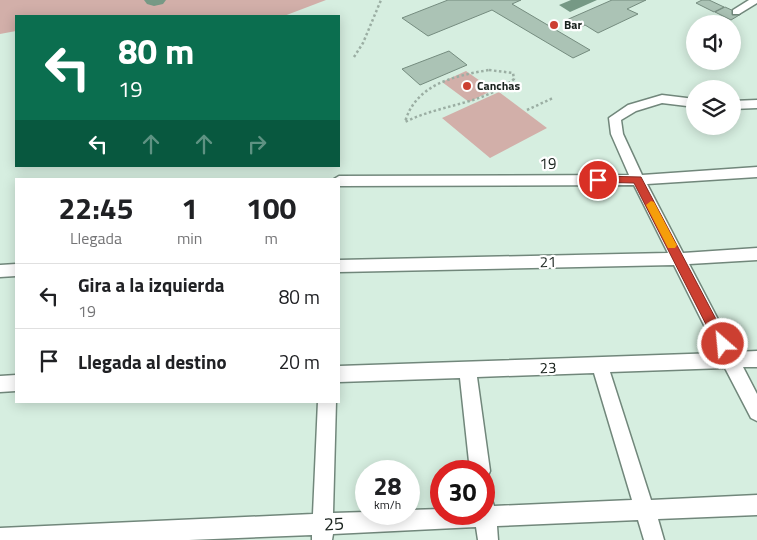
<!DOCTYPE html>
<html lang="es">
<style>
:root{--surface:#fff;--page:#f2f2f2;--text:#202124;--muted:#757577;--line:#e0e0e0}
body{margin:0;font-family:"Titillium Web",sans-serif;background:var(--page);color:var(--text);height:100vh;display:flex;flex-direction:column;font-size:19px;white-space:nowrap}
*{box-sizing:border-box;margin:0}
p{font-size:16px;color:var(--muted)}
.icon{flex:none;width:28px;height:28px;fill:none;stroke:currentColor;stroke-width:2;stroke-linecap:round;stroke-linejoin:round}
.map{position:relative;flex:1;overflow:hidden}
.details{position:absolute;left:15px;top:178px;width:325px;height:225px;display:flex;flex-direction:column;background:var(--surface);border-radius:0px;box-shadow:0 2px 12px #0003}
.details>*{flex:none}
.guide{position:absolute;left:15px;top:15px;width:325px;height:152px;border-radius:0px;box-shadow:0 2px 12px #0003;background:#0b6e4f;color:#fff;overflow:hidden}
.tools{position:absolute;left:686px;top:15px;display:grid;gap:10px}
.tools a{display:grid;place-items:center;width:55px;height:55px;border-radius:50%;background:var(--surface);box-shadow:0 2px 12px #0003;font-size:25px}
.speed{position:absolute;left:355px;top:460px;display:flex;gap:10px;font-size:25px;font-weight:700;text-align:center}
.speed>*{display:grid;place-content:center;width:65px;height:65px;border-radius:50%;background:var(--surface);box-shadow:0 2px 12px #0003;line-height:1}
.speed small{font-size:12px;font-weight:400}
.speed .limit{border:8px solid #d22;background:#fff;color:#111}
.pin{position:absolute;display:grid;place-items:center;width:42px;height:42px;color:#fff;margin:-21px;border:2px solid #fff;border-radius:50%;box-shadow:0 1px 5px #0007}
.me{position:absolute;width:55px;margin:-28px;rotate:333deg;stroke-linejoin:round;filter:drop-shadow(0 0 4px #0008)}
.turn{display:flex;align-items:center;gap:18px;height:105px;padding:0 20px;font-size:22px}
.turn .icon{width:65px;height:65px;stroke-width:2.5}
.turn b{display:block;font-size:35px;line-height:42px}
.lanes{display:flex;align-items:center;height:48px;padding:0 20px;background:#0003;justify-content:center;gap:25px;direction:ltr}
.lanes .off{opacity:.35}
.eta{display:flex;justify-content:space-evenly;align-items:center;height:85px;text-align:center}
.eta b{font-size:30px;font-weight:700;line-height:35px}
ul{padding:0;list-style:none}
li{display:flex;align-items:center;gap:15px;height:65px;padding:0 20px;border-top:1px solid var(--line)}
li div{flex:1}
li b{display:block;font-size:19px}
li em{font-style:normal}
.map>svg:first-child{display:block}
.green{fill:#d2afa9}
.water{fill:#769985}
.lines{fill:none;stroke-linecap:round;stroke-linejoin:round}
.river{fill:#769985;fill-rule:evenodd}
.building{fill:#abc3b5;stroke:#758c7f}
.street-casing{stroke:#71877b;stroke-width:3}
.path{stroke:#9baea3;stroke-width:2.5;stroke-dasharray:2.5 2.5;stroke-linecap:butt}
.street{fill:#fff;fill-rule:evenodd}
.route{fill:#cc3f31;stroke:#852920}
.slow{fill:#f59e0b}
.poi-dot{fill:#cc3f31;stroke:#fff;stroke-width:2}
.labels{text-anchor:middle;stroke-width:4.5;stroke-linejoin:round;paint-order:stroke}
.far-poi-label{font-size:12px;font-weight:bold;fill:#18211c;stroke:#fff;text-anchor:start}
.street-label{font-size:15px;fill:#18211c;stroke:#fff}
.near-street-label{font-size:18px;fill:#18211c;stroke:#fff}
</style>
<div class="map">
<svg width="757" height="540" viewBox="0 0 757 540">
<rect width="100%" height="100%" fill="#d6eee0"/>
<path class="green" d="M0 0H326L284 16H16V31L0 34Z
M466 71 493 90 469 102 442 82Z
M499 92 547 128 490 158 442 118Z"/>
<path class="water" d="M571 0H597L570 12 559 5Z"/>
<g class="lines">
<path class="river" d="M144 0H166L163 4 154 6 147 4Z"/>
</g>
<path class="building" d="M448 0H521L512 4 590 50 573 58 492 10 428 36 402 18Z
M612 0H646L627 9 638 14 598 33 585 25 577 29 564 21Z
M702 0H709L724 7 714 12 696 3Z
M725 7 736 12 741 14 731 20 715 12Z
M449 51 467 65 420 85 402 69Z"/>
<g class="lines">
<g class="street-casing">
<path id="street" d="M749 0H757V3L739 14H733V10Z
M662 95 695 99V107L662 103 636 111 621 120 623 134 642 175 757 167V177L647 184 683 253 757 248V260L689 264 735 352 757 351V367H743L757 394V421L751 418 725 368 610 372 651 500 757 495V515L658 519 664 540H644L638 520 497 526 498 540H478L476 527 333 534 332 540H312V535L189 540H0V528L313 514 318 401H336L333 513 366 512V514H409V510L441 509V514H484V494L491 497 494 506 632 500 594 373 477 377 490 471 487 478 484 479V471H470L460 378 339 382V366L718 353 674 265 339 272V260L668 253 634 185 339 186V179H334L339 176 629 175 611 134 609 118 628 105Z
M757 100V108L732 109V101Z
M16 264V276L0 277V265Z
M16 375V391L0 392V376Z"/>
</g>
<path class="path" d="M354 57 363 43 381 0
M489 70 513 73 514 79C482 105 441 104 405 122 416 84 454 76 489 70Z
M527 110 553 98"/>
<use href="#street" class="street"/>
</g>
<path class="route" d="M598 176 641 177 727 340 729 344 727 348 723 350 718 348 634 183 594 182V177Z"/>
<path class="slow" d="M651 201 654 202 675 242 677 245 675 248H668L646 205Z"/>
<g class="poi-dot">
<circle cx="554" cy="25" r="5"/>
<circle cx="467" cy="86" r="5"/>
</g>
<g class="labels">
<g class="far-poi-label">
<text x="564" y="29">Bar</text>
<text x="477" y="90">Canchas</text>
</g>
<g class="street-label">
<text x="548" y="169">19</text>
<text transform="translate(548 262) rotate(-1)" y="5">21</text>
<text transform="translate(548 368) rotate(-2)" y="5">23</text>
</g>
<g class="near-street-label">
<text transform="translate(334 524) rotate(-3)" y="6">25</text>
</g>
</g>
</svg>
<div class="tools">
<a><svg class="icon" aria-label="sound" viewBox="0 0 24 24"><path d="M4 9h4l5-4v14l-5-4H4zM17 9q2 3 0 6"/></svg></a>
<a><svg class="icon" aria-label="layers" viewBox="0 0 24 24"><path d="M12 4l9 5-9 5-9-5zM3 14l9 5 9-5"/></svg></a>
</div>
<div class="speed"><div>28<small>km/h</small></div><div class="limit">30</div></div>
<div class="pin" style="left:598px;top:180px;background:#d93025"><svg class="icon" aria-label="arrive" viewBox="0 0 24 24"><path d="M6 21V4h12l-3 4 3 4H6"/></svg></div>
<svg class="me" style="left:723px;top:344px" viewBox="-20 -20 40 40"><circle r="17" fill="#cc3f31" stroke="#fff" stroke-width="3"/><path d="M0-11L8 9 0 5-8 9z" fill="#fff"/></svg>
<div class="guide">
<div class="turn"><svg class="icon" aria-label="left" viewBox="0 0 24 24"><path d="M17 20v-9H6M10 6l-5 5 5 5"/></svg><div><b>80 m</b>19</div></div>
<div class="lanes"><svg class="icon" aria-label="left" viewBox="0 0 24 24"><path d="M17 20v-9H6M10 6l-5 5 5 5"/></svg><svg class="icon off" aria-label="ahead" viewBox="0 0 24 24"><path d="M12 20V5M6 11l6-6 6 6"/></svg><svg class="icon off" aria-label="ahead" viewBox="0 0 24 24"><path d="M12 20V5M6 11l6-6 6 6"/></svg><svg class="icon off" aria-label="right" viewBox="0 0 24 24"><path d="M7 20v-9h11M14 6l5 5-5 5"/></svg></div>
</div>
<section class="details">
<div class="eta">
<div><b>22:45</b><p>Llegada</p></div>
<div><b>1</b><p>min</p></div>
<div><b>100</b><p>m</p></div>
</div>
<ul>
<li><svg class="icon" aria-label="left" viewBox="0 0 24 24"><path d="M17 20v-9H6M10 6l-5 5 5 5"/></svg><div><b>Gira a la izquierda</b><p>19</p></div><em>80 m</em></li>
<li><svg class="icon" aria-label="arrive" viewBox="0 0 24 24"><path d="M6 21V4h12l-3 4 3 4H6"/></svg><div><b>Llegada al destino</b></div><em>20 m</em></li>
</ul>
</section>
</div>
